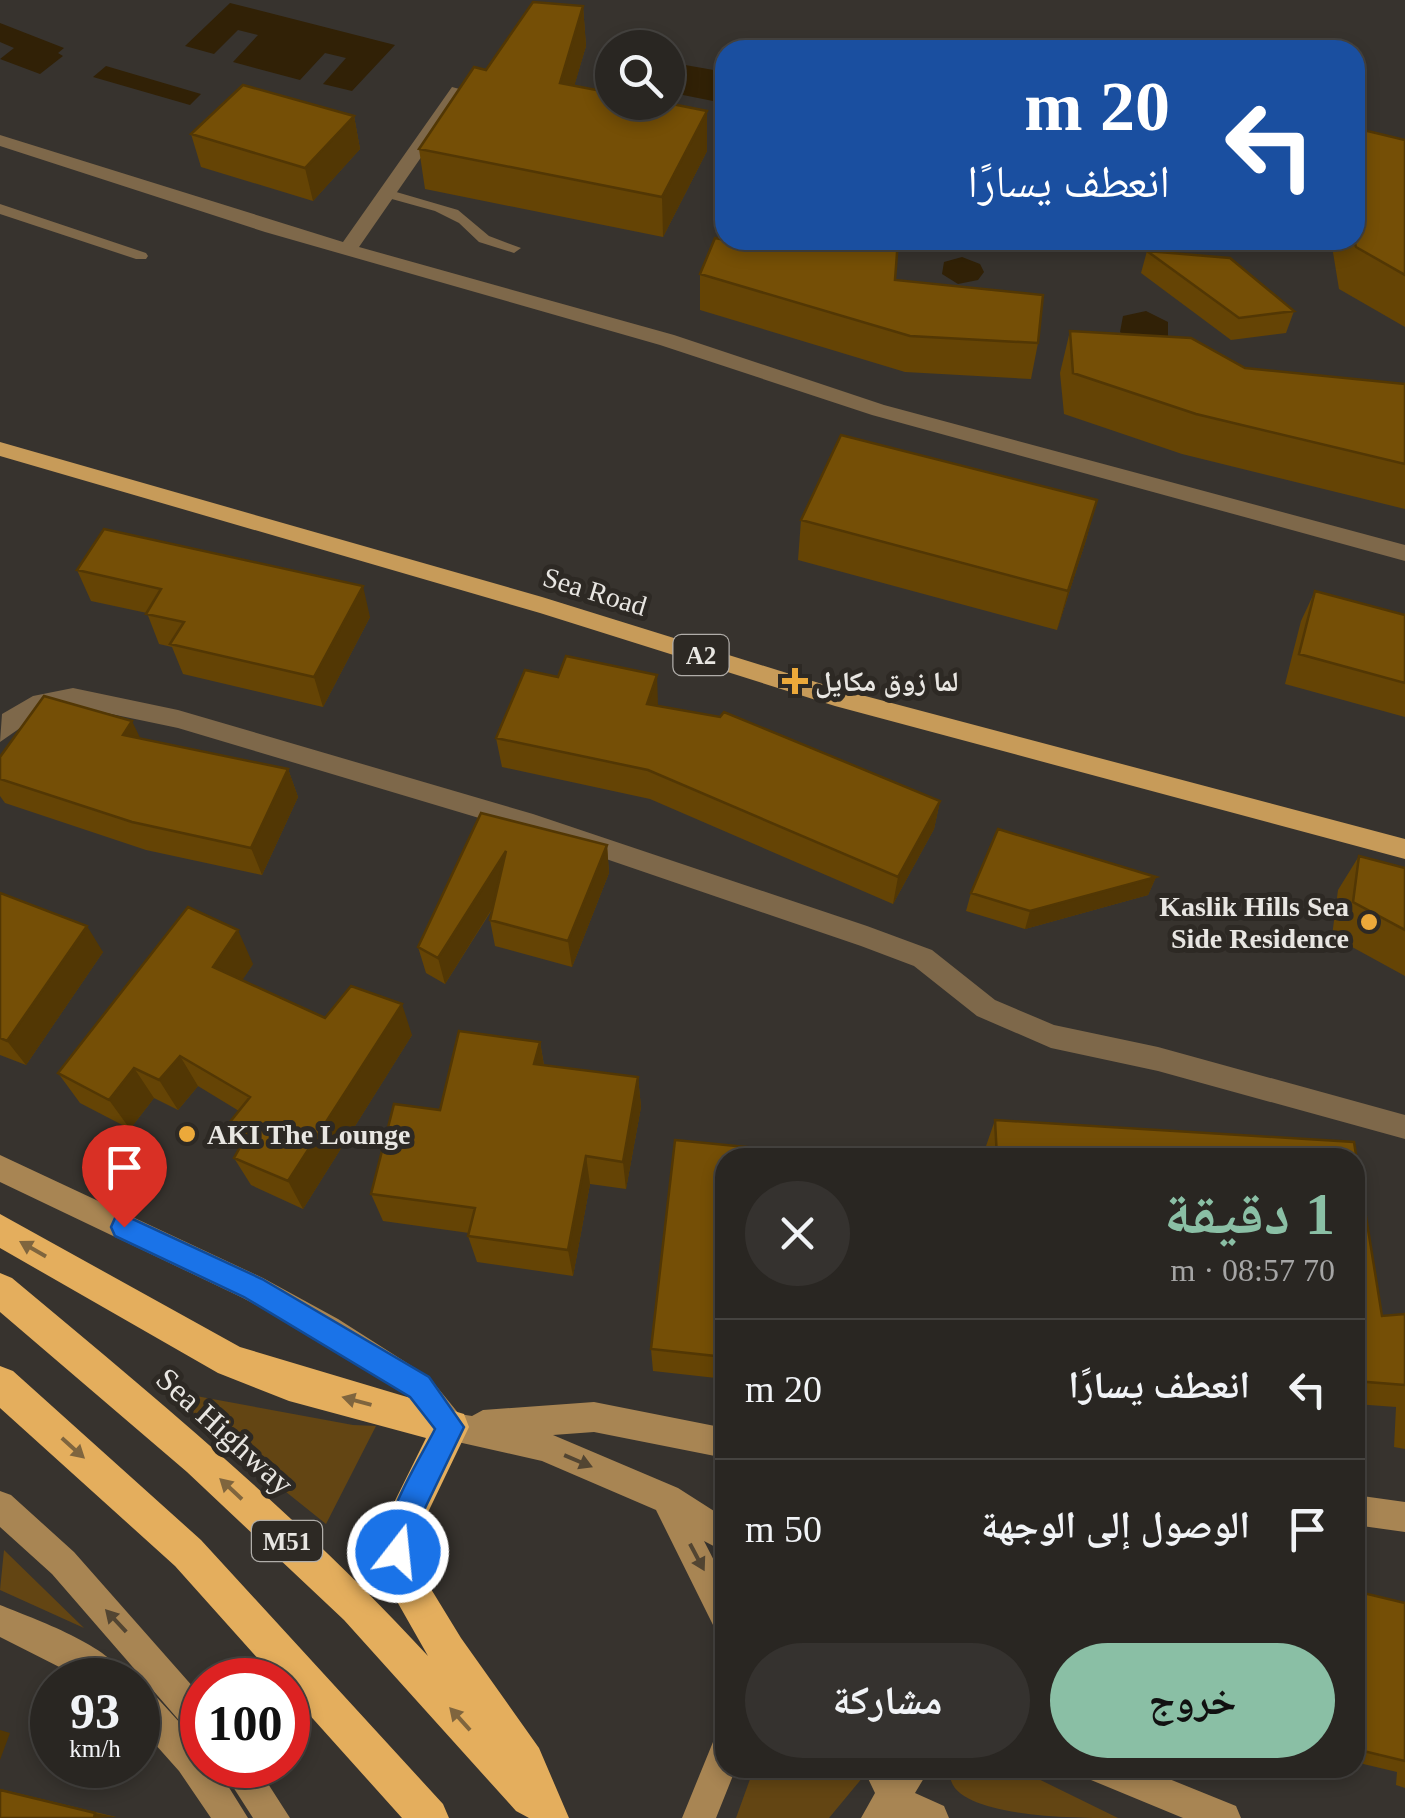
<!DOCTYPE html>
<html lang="ar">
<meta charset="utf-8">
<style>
:root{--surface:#292622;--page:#35322f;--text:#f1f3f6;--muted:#a5a5a5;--line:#454340;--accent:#8abfa5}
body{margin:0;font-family:"Times New Roman","Noto Naskh Arabic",serif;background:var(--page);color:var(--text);direction:rtl;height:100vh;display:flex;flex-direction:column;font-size:38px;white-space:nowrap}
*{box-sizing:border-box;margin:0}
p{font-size:32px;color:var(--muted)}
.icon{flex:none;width:55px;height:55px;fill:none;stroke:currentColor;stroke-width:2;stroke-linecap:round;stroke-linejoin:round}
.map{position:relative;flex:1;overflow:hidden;direction:ltr}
.panel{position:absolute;left:715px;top:1148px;width:650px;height:630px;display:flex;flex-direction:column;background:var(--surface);border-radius:30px;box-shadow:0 5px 15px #0003,0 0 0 2px var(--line);direction:rtl}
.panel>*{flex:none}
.guide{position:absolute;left:715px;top:40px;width:650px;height:210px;border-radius:30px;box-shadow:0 5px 15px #0003,0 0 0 2px var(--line);direction:rtl;background:#1a4fa0;color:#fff;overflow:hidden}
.fabs{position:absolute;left:595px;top:30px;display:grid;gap:20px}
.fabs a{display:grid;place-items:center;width:90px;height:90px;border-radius:50%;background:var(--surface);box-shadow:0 5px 15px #0003,0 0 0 2px var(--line);font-size:50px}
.speed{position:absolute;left:30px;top:1658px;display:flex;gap:20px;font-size:50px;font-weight:700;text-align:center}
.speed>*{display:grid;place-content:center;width:130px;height:130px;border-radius:50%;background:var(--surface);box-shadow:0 5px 15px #0003,0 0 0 2px var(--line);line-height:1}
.speed small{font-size:25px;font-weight:400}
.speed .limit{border:15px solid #d22;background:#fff;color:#111}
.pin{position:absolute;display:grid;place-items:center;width:85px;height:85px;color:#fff;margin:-102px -42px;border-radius:50% 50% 50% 0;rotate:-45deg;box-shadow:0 0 10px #0007}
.pin .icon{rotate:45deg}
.me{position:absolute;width:110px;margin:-55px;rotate:16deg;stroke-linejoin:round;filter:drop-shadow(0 0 8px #0008)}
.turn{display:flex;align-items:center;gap:35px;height:210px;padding:0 30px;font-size:45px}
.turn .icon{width:130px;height:130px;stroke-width:2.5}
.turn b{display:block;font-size:70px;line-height:85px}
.round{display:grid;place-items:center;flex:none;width:105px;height:105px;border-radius:52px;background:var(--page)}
.summary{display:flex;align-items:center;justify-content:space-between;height:170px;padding:0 30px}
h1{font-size:60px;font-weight:700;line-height:75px;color:var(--accent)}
.button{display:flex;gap:20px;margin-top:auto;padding:20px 30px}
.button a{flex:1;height:115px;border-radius:60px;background:var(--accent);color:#111;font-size:40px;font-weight:700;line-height:115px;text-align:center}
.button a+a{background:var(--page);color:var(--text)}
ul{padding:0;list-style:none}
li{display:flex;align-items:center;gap:30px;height:140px;padding:0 30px;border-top:2px solid var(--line)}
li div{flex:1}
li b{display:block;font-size:38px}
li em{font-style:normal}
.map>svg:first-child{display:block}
.green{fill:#634513}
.water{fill:#312106}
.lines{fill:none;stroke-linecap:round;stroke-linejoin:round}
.lane{fill:#7e684a;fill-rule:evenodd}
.street{fill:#7e684a;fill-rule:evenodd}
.secondary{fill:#a88553;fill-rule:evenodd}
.primary{fill:#c79b59;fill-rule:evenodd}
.highway{fill:#e4ae5d;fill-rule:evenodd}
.wall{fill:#654405}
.shaded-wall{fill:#523704}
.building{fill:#754f06;stroke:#523704;stroke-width:2.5}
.oneway{fill:#7f653e}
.oneway2{fill:#524532}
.route{fill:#1a73e8;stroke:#114b97;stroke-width:2.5}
.poi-dot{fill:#eca93a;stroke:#2d2924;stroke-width:4}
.labels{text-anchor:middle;stroke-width:10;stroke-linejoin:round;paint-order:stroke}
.shield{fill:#2d2924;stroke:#b0ada9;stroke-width:2.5}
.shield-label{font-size:25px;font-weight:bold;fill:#e8e6e2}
.street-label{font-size:28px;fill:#e8e6e2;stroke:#2d2924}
.poi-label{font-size:28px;font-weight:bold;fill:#e8e6e2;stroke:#2d2924;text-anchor:start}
.near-street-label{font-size:32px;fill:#e8e6e2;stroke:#2d2924}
</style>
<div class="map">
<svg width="1405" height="1818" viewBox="0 0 1405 1818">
<rect width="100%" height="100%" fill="#37332e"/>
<path class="green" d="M158 1389 353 1425 376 1426 326 1524Z
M4 1550 84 1628 0 1590Z
M754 1768H858L863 1777 829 1818H736Z
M951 1768H1016L1118 1818C1075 1818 938 1818 951 1768Z"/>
<path class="water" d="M230 3 395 45 352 91 323 84 346 58 325 53 300 80 233 62 258 35 238 30 214 54 185 46Z
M0 23 64 48 58 53 63 56 40 74 0 59 14 48 0 42Z
M668 62 725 72 713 101 668 92Z
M106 66 201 94 190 105 93 77Z
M962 257 980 264 984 272 978 280 958 284 942 274 944 262Z
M1146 311 1168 322V338L1125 337 1120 332 1123 316Z"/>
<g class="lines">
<path class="lane" d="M386 189 458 210 489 236 521 248 514 253 479 242 459 223 435 211 381 196 379 193Z
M0 204 146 253 148 256 146 259H136L0 214Z"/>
<path class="street" d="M452 87 467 91 359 247 674 335 884 405 1405 545V561L872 415 660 345 265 232 0 146V135L343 242Z
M73 688 178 710 533 814 867 926 932 950 995 1000 1054 1025 1158 1047 1405 1115V1139L1158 1071 1051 1048 977 1016 914 966 861 946 533 834 178 728 73 706 46 710 0 742 2 714 33 696Z"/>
<path class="secondary" d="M0 1155 263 1278 338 1319 429 1377 459 1414 472 1416 483 1410 594 1402 725 1428V1458L594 1432 553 1435 678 1488 725 1518V1552L704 1541 725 1582V1632L714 1627 656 1510 542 1461 440 1438 409 1397 318 1339 243 1298 0 1182Z
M0 1491 11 1495 74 1552 202 1697V1737L190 1733 52 1574 0 1527Z
M1355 1495 1405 1502V1532L1355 1525Z
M0 1605C34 1619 113 1646 127 1680H85L0 1637Z
M138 1686 150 1690 202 1747V1765H215L248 1818H211L179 1771 138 1725Z
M725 1737V1768H736L716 1818H682L713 1742Z
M219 1765H256L290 1818H253Z
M863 1768H930L915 1793 944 1806 949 1818H861L875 1793Z
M1086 1768H1142L1236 1806 1241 1818H1183L1091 1780Z"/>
<path class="primary" d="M0 442 542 597 835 688 1405 839V859L835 706 540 613 0 456Z"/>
<path class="highway" d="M0 1214 240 1347 464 1414 469 1427 419 1531 420 1571 461 1638 539 1748 569 1818H529L516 1811 344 1620 187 1472 0 1312V1273L12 1278C156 1398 300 1517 428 1656L382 1575 381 1529 426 1438 289 1401 218 1373 0 1248Z
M0 1366 13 1371 201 1540 443 1804 449 1818H402L288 1691V1680H277L175 1566 0 1408Z"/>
</g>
<path class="wall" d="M583 6 586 46 574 86 707 151 663 237 425 189 419 149 486 70Z
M354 116 360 149 313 201 201 167 191 134Z
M1405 140V327L1339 289 1331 240H1355Z
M1147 251 1294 311 1286 333 1231 340 1141 273Z
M700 274 895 280 1038 343 1031 379 905 372 700 310Z
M1070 331 1245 368 1405 384V509L1182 454 1064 414 1060 373Z
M1097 500 1086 540 1057 630 798 560 801 520Z
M77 570 370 617 323 707 183 674 172 647 159 644 147 613 91 601Z
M1315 591 1405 615V717L1285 684 1301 621Z
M658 706 940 801 934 829 893 904 650 799 502 767 496 738Z
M140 738 288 769 298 797 262 875 146 850 5 803 0 796V757Z
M607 845 609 873 572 967 495 946 490 920 493 908 445 984 426 973 418 947Z
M1359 856 1405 868V976L1332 936 1338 890Z
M1156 877 1148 895 1025 929 966 911 971 893Z
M0 893 103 952 26 1065 0 1055Z
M253 964 242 980 325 1018 412 1035 303 1209 251 1185 234 1158 242 1144 230 1122 239 1111 198 1086 178 1110 154 1098 130 1129 80 1103 58 1073Z
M540 1042 544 1065 638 1077 641 1107 626 1189 590 1184 573 1276 477 1262 468 1236 469 1233 383 1221 371 1194 440 1110Z
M995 1120 1354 1142 1382 1316 1405 1314V1449L1394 1447 1396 1407 1355 1404V1158H985V1149Z
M725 1158V1379L653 1371 651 1349Z
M1355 1591 1405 1603V1788L1396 1785 1397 1772 1355 1762Z
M0 1789 116 1817 0 1818Z"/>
<path class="shaded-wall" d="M583 6 586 46 563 124 560 83Z
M707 111V151L663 237 662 197Z
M354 116 360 149 313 201 305 168Z
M1097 500 1086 540 1057 630 1068 591Z
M363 586 370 617 323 707 314 677Z
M657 675 658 705 648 733 647 704Z
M132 721 146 750 123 735Z
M288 769 298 797 262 875 251 848Z
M940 801 934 829 893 904 898 877Z
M607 845 609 873 572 967 568 941Z
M506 851 511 878 445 984 438 958Z
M1156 877 1148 895 1025 929 1030 911Z
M87 926 103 952 26 1065 7 1041Z
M238 930 253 964 229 1000 213 967Z
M402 1004 412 1035 303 1209 288 1181Z
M540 1042 545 1072 534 1064Z
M180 1056 198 1086 178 1110 159 1080Z
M134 1068 154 1098 130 1129 109 1100Z
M638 1077 641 1107 626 1189 623 1162Z
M586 1156 590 1184 573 1276 568 1250Z
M0 1730 10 1733 0 1760Z
M95 1813 116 1817 94 1818Z"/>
<path class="building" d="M533 2 583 6 560 83 612 93V102H662L707 111 662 197 419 149 474 67 486 70Z
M243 85 354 116 305 168 191 134Z
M1355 128 1405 140V275L1356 247 1354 240Z
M715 238 725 240H898L895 280 1043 295 1038 343 910 336 700 274Z
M1147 251 1230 258 1294 311 1239 318Z
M1070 331 1191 338 1245 368 1405 384V464L1196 414 1073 373Z
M841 435 1097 500 1068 591 801 520Z
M104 529 363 586 314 677 170 644 184 622 146 614 161 589 77 570Z
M1315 591 1405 615V683L1299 654Z
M566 656 657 675 647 704 720 717 724 712 940 801 898 877 648 770 496 738 525 670 558 677Z
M44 696 132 721 123 735 288 769 251 848 132 822 0 779V757Z
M481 813 607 845 568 941 490 920 506 851 438 958 418 947Z
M998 829 1156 877 1030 911 971 893Z
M1359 856 1405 868V930L1353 902Z
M0 893 87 926 7 1041 0 1038Z
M188 907 238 930 213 967 325 1018 351 986 402 1004 288 1181 234 1158 248 1133 230 1122 250 1097 180 1056 159 1080 134 1068 109 1100 58 1073Z
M459 1031 540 1042 534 1064 638 1077 623 1162 586 1156 568 1250 468 1236 475 1208 371 1194 394 1104 440 1110Z
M995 1120 1354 1142 1382 1316 1405 1314V1385L1355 1381V1158H997Z
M675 1140 856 1158H725V1357L651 1349Z
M1355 1591 1405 1603V1761L1355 1749Z
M0 1790 95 1813 94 1818H0Z"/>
<defs><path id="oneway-solid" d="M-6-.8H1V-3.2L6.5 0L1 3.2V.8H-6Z" transform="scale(2.5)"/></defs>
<g class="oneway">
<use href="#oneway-solid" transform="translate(33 1249) rotate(-150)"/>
<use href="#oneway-solid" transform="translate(357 1401) rotate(-165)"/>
<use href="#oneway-solid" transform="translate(73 1448) rotate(42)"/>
<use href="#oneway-solid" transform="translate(231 1489) rotate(-137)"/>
<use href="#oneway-solid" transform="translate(460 1719) rotate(-132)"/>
</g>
<g class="oneway2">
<use href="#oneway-solid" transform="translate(578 1461) rotate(23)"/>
<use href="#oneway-solid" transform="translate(697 1557) rotate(62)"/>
<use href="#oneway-solid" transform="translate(116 1621) rotate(-133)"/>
</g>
<path class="route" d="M124 1215 262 1279 429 1377 464 1427 414 1531 408 1563 398 1567 388 1563C374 1528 419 1461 435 1429L410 1397 244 1297 115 1236 111 1227 115 1218Z"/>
<g class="poi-dot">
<path d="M790 666h10v10h10v10h-10v10h-10v-10h-10v-10h10z"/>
<circle cx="1369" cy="922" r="10"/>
<circle cx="187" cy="1134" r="10"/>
</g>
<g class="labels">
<g class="shield">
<rect x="673.5" y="635" width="55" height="40" rx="8"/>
<rect x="252" y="1521" width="70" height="40" rx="8"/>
</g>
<g class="shield-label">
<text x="701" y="664">A2</text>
<text x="287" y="1550">M51</text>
</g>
<g class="street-label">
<text transform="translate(595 591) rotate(17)" y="10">Sea Road</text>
</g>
<g class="poi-label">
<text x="815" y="691">لما زوق مكايل</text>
<text x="1349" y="916" text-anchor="end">Kaslik Hills Sea<tspan x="1349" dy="32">Side Residence</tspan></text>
<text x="207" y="1144">AKI The Lounge</text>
</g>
<g class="near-street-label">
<text transform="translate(225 1431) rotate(42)" y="11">Sea Highway</text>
</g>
</g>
</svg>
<div class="fabs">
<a><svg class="icon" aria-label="search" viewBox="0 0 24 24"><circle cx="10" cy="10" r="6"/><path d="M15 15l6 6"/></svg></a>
</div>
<div class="speed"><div>93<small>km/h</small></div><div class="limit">100</div></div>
<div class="pin" style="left:124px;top:1227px;background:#d93025"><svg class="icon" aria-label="arrive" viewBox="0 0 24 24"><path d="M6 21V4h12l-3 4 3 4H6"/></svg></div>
<svg class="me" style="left:398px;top:1552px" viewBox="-20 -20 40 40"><circle r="17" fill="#1a73e8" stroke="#fff" stroke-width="3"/><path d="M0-11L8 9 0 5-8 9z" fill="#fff"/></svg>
<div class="guide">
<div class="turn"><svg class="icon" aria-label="left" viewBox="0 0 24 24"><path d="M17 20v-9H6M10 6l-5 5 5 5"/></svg><div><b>20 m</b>انعطف يسارًا</div></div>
</div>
<section class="panel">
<div class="summary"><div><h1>1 دقيقة</h1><p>70 m · 08:57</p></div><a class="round"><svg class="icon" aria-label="close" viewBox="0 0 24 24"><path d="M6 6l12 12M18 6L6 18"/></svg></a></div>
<ul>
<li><svg class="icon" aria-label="left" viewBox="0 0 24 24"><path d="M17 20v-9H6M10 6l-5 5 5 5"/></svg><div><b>انعطف يسارًا</b></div><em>20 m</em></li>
<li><svg class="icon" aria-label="arrive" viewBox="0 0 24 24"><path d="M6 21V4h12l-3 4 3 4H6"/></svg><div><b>الوصول إلى الوجهة</b></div><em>50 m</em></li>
</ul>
<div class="button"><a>خروج</a><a>مشاركة</a></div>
</section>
</div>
